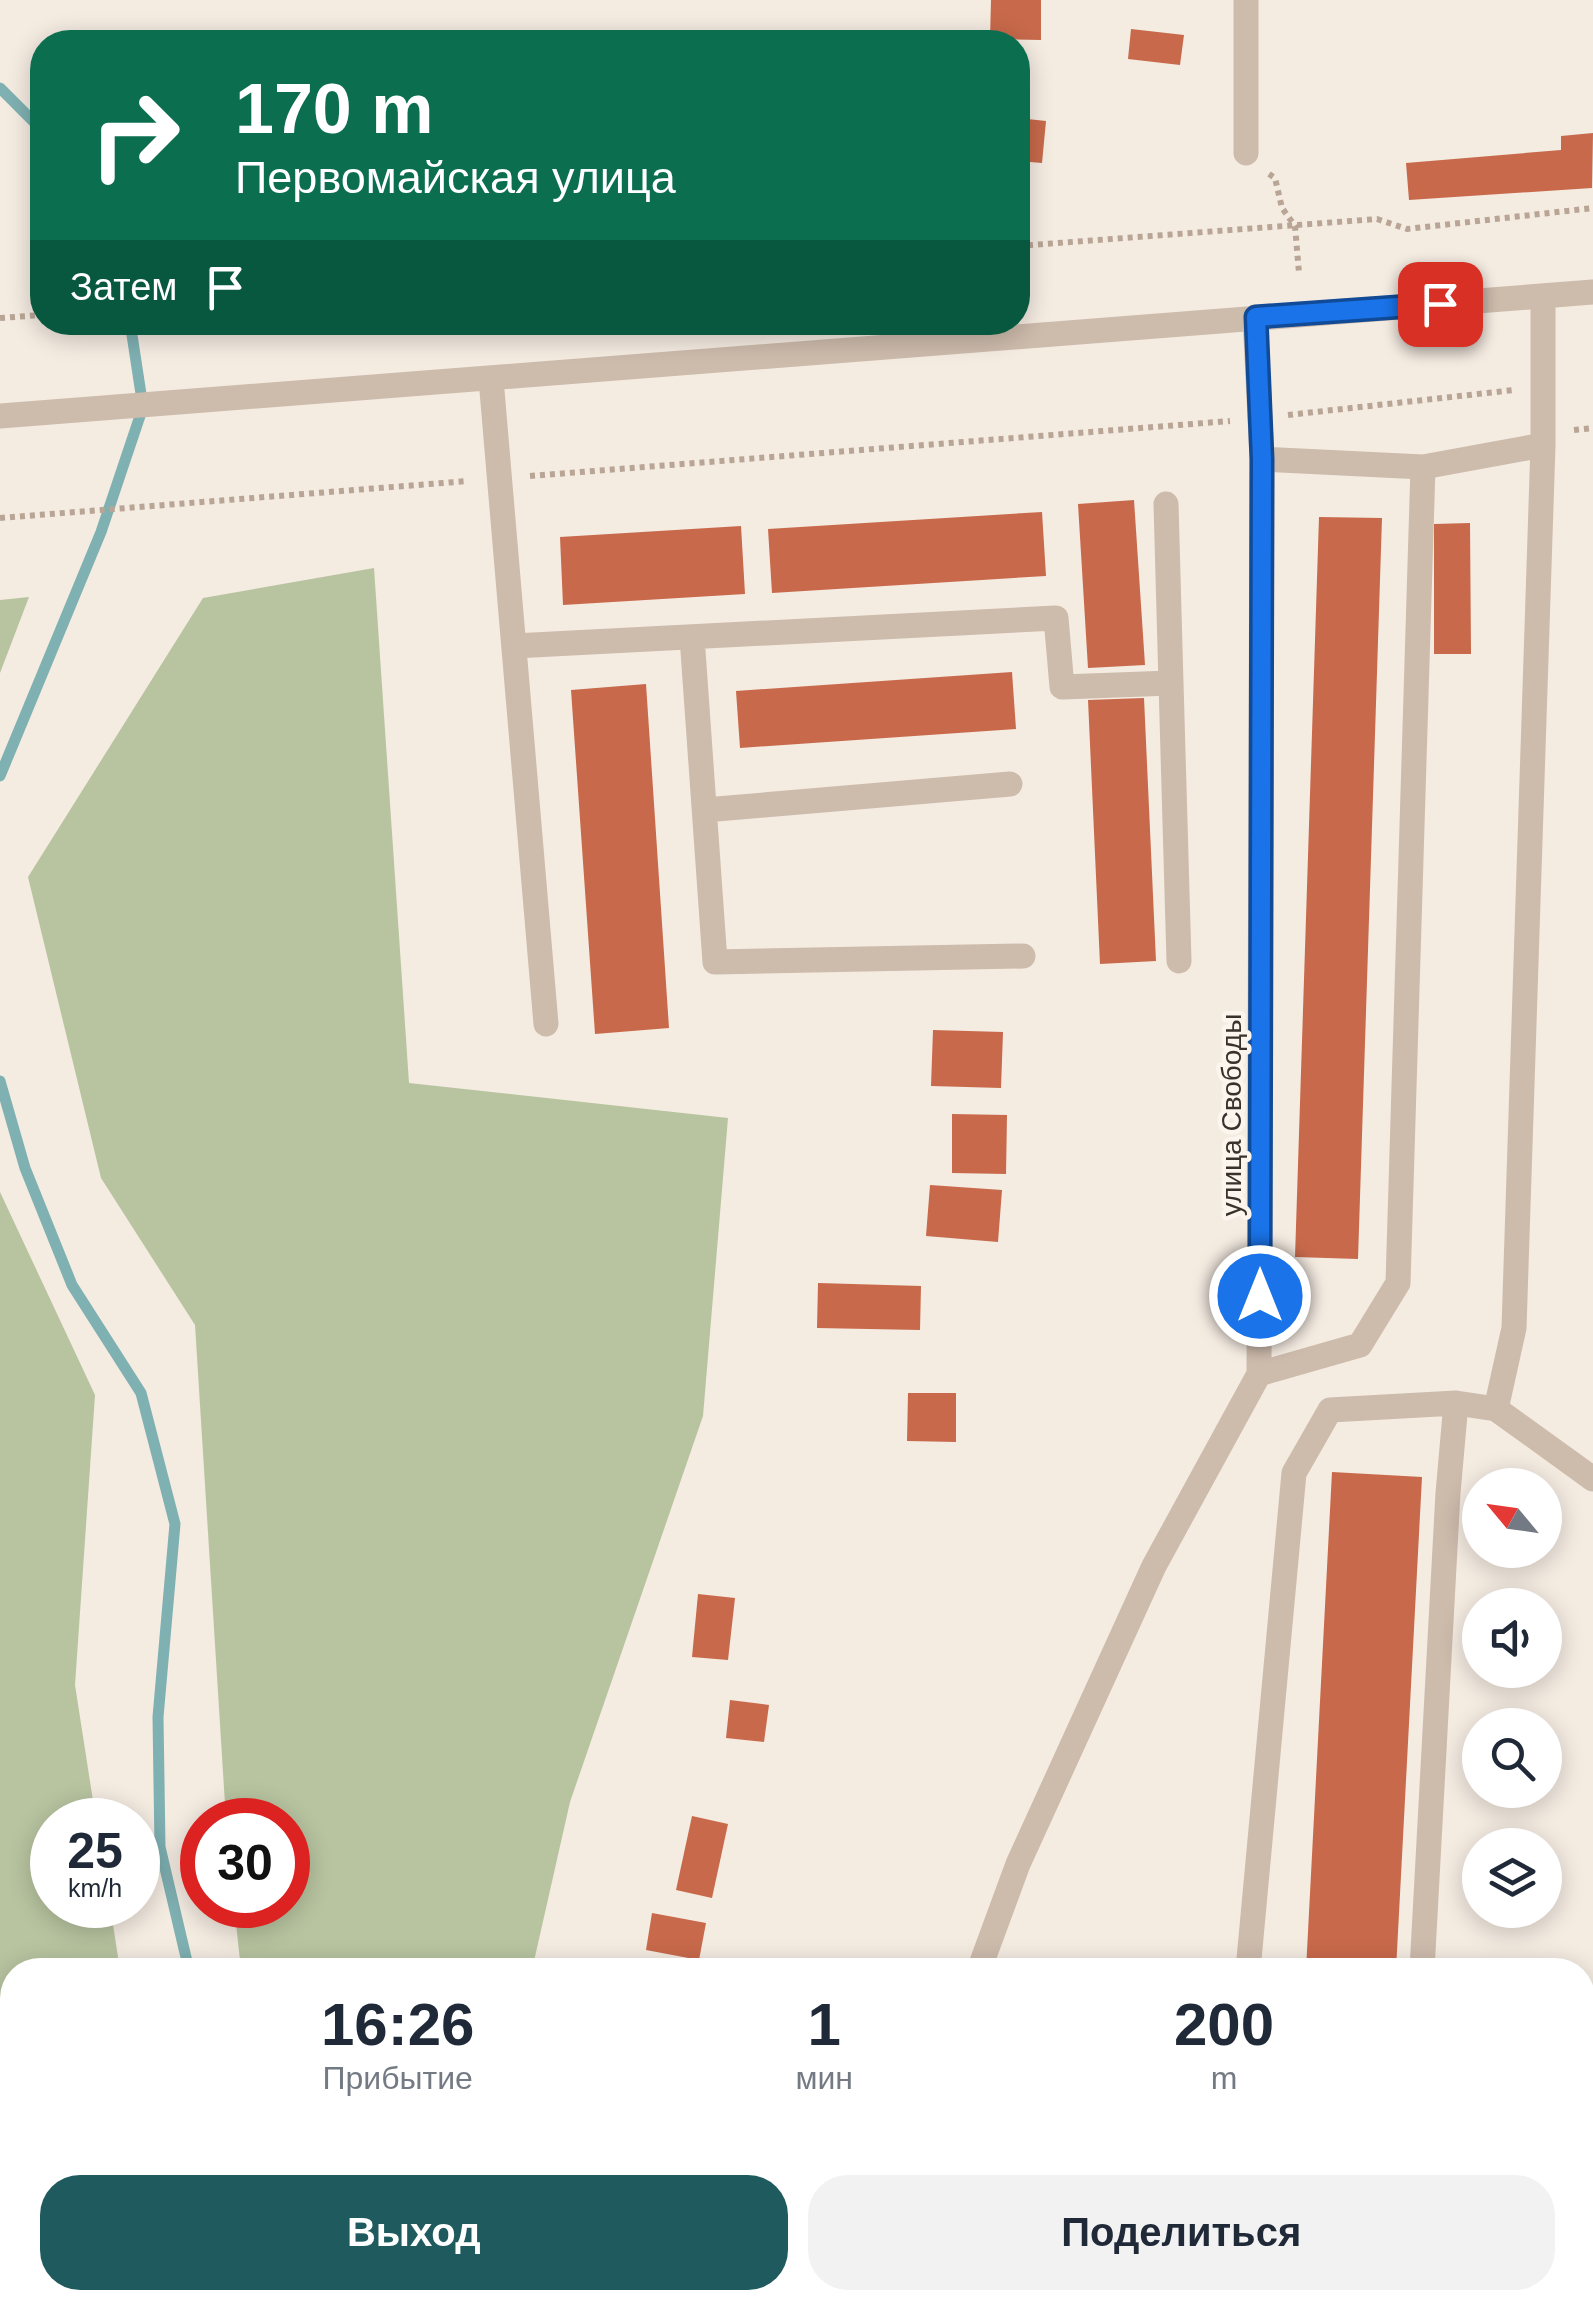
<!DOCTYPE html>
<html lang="ru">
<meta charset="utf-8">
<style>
:root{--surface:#fff;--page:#f2f2f3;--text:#1f2937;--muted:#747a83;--accent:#1f5a5e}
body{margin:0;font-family:Helvetica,sans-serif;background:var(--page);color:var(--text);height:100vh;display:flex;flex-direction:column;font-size:38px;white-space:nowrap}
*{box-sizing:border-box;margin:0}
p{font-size:32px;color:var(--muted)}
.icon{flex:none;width:55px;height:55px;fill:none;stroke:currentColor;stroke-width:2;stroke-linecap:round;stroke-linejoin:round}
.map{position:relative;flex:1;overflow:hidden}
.sheet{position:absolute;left:0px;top:1958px;width:1595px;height:352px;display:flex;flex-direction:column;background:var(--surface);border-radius:40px 40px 0 0;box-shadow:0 5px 25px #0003}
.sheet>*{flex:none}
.hud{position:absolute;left:30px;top:30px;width:1000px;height:305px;border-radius:40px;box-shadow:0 5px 25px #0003;background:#0b6e4f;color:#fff;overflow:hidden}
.needle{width:65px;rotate:299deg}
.tools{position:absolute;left:1462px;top:1468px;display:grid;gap:20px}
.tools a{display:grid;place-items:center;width:100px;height:100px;border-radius:50%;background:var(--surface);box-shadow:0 5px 25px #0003;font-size:50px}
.speed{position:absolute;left:30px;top:1798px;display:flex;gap:20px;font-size:50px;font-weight:700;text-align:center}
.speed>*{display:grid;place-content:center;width:130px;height:130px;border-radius:50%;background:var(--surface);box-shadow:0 5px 25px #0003;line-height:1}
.speed small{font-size:25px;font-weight:400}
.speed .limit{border:15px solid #d22;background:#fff;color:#111}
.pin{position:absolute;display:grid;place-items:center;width:85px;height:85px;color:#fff;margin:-42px;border-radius:20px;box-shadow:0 5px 15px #0006}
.me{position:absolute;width:110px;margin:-55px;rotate:0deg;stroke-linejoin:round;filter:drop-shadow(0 0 8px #0008)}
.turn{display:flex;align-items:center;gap:35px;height:210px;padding:0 40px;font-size:45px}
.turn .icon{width:130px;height:130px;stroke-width:2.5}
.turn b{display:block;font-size:70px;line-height:85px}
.then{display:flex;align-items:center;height:95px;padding:0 40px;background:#0003;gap:20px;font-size:38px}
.eta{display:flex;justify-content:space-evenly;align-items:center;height:170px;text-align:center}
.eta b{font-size:60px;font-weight:600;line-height:70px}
.primary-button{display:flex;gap:20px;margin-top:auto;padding:20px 40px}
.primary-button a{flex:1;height:115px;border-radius:40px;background:var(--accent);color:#fff;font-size:40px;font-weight:600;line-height:115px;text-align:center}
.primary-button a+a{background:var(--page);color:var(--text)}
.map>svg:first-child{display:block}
.green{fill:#b8c4a0}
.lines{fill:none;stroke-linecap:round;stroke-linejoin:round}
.stream{stroke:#7fb0b2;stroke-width:11}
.building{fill:#c8694b}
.path{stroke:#b9a596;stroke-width:6;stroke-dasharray:5 5;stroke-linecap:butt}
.minor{stroke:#cdbbac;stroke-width:25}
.route-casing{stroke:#114b97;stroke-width:25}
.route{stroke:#1a73e8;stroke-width:18}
.labels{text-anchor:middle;stroke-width:9;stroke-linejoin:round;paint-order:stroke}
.street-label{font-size:28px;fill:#3b302b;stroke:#fbf5ee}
</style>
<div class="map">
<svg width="1593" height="2309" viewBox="0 0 1593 2309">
<rect width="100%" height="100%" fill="#f4ebe1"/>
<path class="green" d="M374 568 409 1083 728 1118 703 1416 570 1802 532 1970H241L234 1905H288V1820H226L195 1325 101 1178 28 877 203 598Z
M29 597 0 673V600Z
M0 1192 95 1395 75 1685 96 1820H52V1905H110L120 1970H12V2298H172L173 2309H0Z
M275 2298H458L455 2309H276Z"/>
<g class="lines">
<path class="stream" d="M0 88 42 130
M0 776 101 532 143 407 130 322
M0 1081 25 1168 72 1285 141 1393 175 1524 158 1717 160 1847 189 1970
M249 2298V2309"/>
</g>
<path class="building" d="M991 0H1041V40L990 39Z
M1131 29 1184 35 1180 65 1128 59Z
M1018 118 1046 121 1042 163 1018 161Z
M1593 133 1592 188 1409 200 1406 163 1561 150V136Z
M1134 500 1145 665 1088 668 1078 504Z
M1042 512 1046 576 772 593 768 529Z
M1319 517 1382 518 1358 1259 1295 1257Z
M1470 523 1471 654H1434V524Z
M741 526 745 594 563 605 560 537Z
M1012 672 1016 729 740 748 736 691Z
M646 684 669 1028 595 1034 571 690Z
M1144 698 1156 961 1100 964 1088 700Z
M933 1030 1003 1032 1001 1088 931 1086Z
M952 1114 1007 1115 1006 1174 952 1173Z
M930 1185 1002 1190 998 1242 926 1236Z
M818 1283 921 1286 920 1330 817 1328Z
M908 1393H956V1442L907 1441Z
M1332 1472 1422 1477 1396 1970H1306Z
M698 1594 735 1598 728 1660 692 1657Z
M730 1700 769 1705 764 1742 726 1738Z
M692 1816 728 1824 712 1898 676 1890Z
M652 1913 706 1923 699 1960 646 1950Z
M1289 2298H1379V2309H1288Z"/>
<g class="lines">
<path class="path" d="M1269 174 1275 178 1282 208 1295 226 1299 273
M1018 246 1377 219 1407 229 1593 208
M0 318 42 315
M1288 415 1514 390
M1574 430 1593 428
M530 476 1230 421
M0 518 468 481"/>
<path class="minor" d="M1246 153V0
M491 379 546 1024
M0 416 1593 292
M1262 459 1423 467
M1166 504 1171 683
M692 637 715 962 1023 956
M514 646 1056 618 1062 687 1171 683 1179 961
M705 810 1010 784
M1259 1374 1360 1345 1398 1283 1423 467 1543 445V297
M1496 1409 1514 1328 1543 445
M979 1970 1018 1864 1154 1566 1259 1374 1262 459 1255 317
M1248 1970 1294 1473 1330 1410 1456 1403 1496 1409 1593 1479
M1422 1970 1448 1493 1456 1403
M1129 2298 1216 2307 1217 2298
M904 2309V2298
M1033 2309 1039 2298
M1404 2309 1405 2298"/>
</g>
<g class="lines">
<g class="route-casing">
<path id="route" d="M1260 1296 1262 459 1256 317 1440 304"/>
</g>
<use href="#route" class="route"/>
</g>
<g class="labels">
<g class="street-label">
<text transform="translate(1231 1115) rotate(-90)" y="10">улица Свободы</text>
</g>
</g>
</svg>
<div class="tools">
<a><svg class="needle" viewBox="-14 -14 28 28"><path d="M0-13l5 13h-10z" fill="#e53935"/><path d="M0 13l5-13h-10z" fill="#747a83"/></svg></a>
<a><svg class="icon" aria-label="sound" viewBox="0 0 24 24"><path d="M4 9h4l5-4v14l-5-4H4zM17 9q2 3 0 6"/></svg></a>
<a><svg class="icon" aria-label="search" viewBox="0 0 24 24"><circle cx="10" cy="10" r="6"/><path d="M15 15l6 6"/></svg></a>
<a><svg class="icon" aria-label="layers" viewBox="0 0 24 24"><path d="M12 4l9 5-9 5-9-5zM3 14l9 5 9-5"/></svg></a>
</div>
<div class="speed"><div>25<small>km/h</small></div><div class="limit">30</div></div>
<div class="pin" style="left:1440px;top:304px;background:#d93025"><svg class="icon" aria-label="arrive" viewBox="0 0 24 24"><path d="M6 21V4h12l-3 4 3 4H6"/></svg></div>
<svg class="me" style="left:1260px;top:1296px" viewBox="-20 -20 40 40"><circle r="17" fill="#1a73e8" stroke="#fff" stroke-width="3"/><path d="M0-11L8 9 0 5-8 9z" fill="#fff"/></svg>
<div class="hud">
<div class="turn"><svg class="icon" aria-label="right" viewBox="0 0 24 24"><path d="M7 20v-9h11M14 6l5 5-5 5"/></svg><div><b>170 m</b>Первомайская улица</div></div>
<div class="then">Затем<svg class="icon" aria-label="arrive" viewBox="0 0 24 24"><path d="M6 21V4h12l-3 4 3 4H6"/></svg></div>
</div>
<section class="sheet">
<div class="eta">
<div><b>16:26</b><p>Прибытие</p></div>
<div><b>1</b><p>мин</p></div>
<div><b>200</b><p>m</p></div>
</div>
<div class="primary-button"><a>Выход</a><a>Поделиться</a></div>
</section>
</div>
